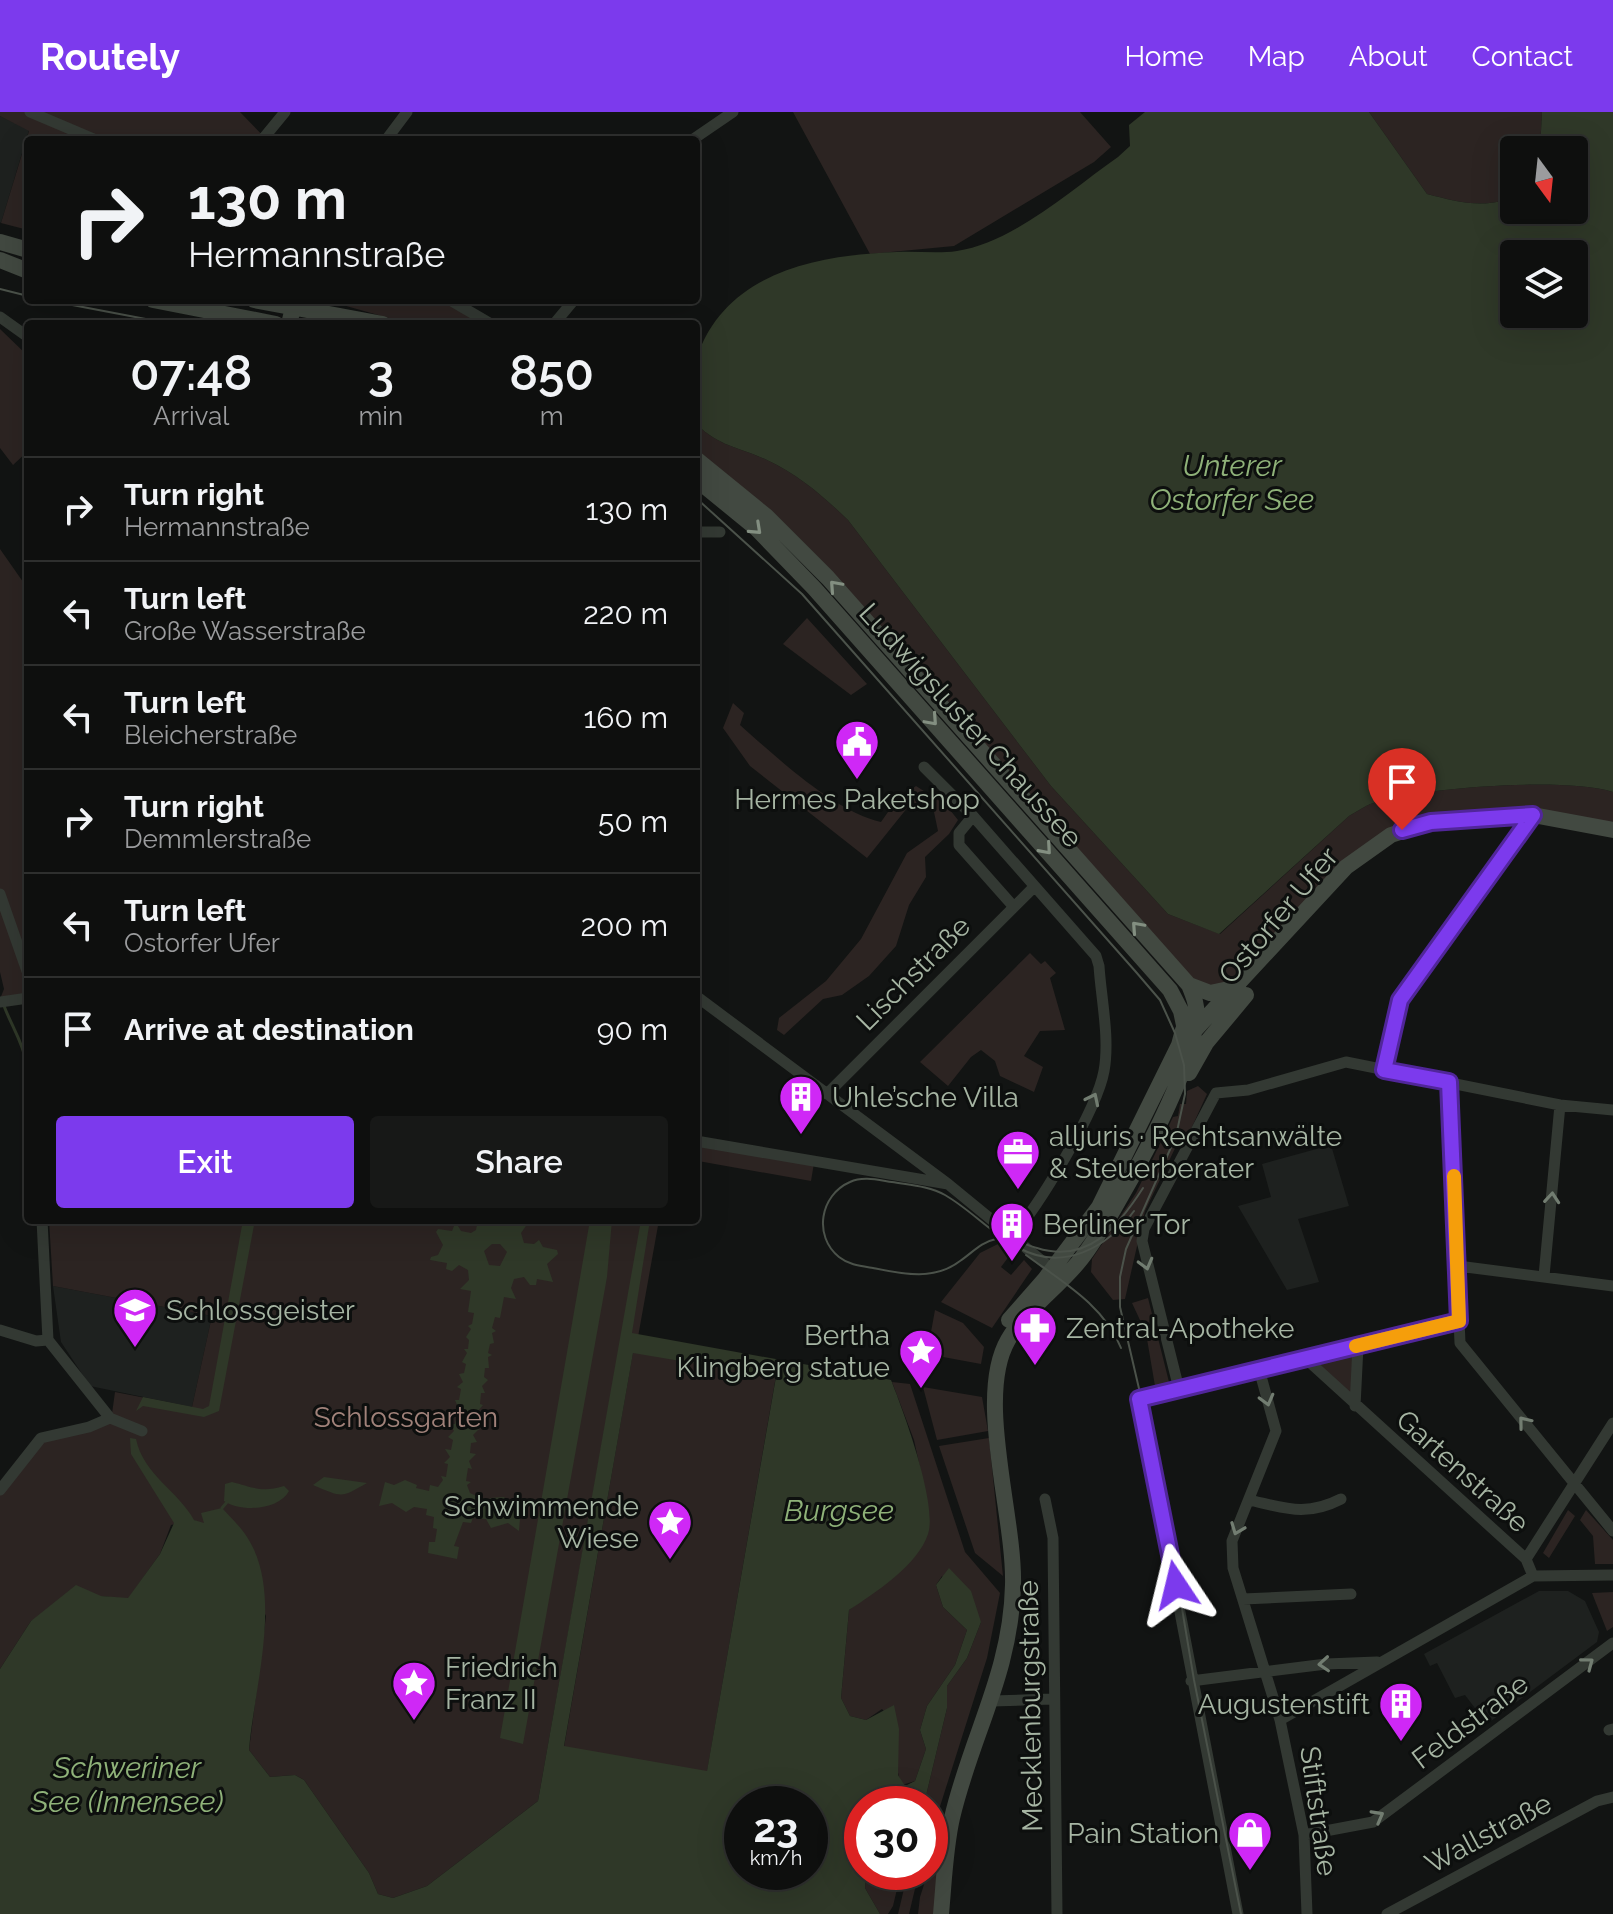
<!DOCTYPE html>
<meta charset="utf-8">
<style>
:root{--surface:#0e0f0e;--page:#171817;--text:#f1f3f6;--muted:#9b9c9e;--line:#2e2f2e;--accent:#7c3aed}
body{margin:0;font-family:Raleway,sans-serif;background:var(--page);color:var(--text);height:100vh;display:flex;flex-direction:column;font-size:30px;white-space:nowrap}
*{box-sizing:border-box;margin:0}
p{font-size:26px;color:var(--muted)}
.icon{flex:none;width:44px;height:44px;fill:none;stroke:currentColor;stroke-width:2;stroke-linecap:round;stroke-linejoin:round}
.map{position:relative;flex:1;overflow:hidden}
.panel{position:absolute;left:24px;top:208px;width:676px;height:904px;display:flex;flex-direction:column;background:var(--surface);border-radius:8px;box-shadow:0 8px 32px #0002,0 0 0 2px var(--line)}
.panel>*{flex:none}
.hud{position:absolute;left:24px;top:24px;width:676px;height:168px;border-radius:8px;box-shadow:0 8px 32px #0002,0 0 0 2px var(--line);background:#0e0f0e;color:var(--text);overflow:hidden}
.needle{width:52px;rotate:165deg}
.controls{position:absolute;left:1500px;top:24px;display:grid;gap:16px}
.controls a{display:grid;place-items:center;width:88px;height:88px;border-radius:8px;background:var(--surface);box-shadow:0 8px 32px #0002,0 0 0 2px var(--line);font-size:40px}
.speed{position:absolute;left:724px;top:1674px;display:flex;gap:16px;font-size:40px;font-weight:700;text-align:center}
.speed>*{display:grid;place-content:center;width:104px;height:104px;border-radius:50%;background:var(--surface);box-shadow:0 8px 32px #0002,0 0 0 2px var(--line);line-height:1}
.speed small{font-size:20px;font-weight:400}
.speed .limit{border:12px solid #d22;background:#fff;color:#111}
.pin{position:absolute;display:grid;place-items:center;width:68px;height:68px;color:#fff;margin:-82px -34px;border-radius:50% 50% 50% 0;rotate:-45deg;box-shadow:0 0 8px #0007}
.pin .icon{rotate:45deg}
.me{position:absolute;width:88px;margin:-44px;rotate:350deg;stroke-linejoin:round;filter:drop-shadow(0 0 6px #0008)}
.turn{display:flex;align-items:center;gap:28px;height:168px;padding:0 32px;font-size:36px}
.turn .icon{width:104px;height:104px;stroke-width:2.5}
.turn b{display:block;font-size:56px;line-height:68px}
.eta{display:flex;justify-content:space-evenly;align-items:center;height:136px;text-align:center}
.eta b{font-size:48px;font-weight:600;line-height:56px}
.action{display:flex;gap:16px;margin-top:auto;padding:16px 32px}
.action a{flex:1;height:92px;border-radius:8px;background:var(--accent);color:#fff;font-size:32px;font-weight:600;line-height:92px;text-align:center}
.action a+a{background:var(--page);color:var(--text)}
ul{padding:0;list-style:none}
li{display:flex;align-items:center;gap:24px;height:104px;padding:0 32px;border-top:2px solid var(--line)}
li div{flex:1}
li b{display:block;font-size:30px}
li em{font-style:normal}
header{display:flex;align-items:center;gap:48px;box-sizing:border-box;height:112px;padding:0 40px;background:var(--accent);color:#fff}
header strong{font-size:38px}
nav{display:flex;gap:44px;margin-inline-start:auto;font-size:28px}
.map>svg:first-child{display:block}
.built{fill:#1e211f}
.green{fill:#2c2422}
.water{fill:#2f3828;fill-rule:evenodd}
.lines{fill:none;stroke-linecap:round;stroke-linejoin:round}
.stream{stroke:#2f3828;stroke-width:3}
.street{stroke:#333933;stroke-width:11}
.secondary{stroke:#424941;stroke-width:16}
.tram{stroke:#4b524a;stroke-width:2}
.oneway{stroke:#838f81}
.oneway2{stroke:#727d71}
.route-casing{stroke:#51269a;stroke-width:20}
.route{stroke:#7c3aed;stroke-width:14}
.slow{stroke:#f59e0b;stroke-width:14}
.labels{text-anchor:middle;stroke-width:6;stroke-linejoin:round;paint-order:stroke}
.street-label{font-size:28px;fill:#a6b5a3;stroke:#0d0f0e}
.poi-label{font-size:28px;fill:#a6b5a3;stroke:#0d0f0e;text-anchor:start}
.park-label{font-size:28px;fill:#a1827a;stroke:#0d0f0e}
.water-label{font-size:30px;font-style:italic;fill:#8fb279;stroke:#0d0f0e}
</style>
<header>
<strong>Routely</strong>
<nav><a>Home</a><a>Map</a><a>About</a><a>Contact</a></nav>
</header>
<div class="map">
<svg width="1613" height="1802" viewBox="0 0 1613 1802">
<rect width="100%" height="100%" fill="#121413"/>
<path class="built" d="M0 4 29 18 1 111 0 110Z
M1331 1033 1349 1094 1298 1107 1319 1170 1287 1178 1238 1094 1271 1085 1262 1052Z
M53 1174 212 1204 192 1295 90 1274 61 1230Z
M1539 1479H1568L1585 1489 1599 1520 1597 1530 1487 1612 1465 1583 1455 1586 1437 1551 1430 1554 1424 1542Z"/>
<path class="green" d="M0 0H240L267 28H28V118L1 111 29 19 0 4Z
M793 0H1080L1111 35 1094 50 954 134 870 142Z
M1369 0H1542L1540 38H1514V83C1488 99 1455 89 1427 82Z
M325 188H446L490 212H410Z
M0 217 28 244V339L13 353 0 336Z
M696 312C722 336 737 334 767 348 799 363 823 384 848 408L1051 674 1168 802 1220 822 1349 704C1358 699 1367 692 1377 690 1427 675 1564 665 1613 680V710L1485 705 1381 729 1240 874 1189 873 828 466 696 347Z
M0 437 28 477V886L0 887 4 877 0 860Z
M807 506 867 572 851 583 783 532Z
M733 591 744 601 740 613C776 645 835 700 881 710L895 690 916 674 946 693 958 708 949 722 925 745 926 765 909 793 896 834 869 864 842 883 823 887 784 923 777 918 779 906 826 869 861 827 907 741 938 719 934 700 912 690 867 746 750 654 723 616Z
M1030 841 1041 852 1045 849 1056 861 1050 866 1065 918 1040 919 1024 944 1043 955 1034 980 1000 964 995 949 981 938 971 945 948 974 920 950Z
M1198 974 1207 982 1191 1017 1179 1028 1145 1099 1125 1187 1113 1188 1091 1160 1092 1147 1136 1081 1173 1005 1178 1004 1180 992H1186L1187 979Z
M696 1029 814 1051 811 1069 698 1049Z
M49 1108H659L638 1225 622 1220 538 1689 427 1774 393 1786 378 1782 369 1761 304 1668 295 1663 270 1665 249 1638 266 1504 215 1400 202 1402 205 1411 200 1412 194 1408 171 1413 160 1442 128 1487 101 1484 31 1509 0 1557V1378L41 1326 111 1309 115 1280 192 1295 212 1204 53 1174Z
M998 1132 1013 1139 1001 1155 1011 1163 1024 1148 1032 1157 992 1216 941 1190 980 1141Z
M1148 1186 1169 1270 1155 1274 1146 1221 1132 1191Z
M935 1198 963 1211 984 1235 981 1252 927 1242Z
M1358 1234 1355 1294 1305 1246Z
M633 1240 776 1264 707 1660 564 1635Z
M892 1270 910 1272 965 1440 1000 1481 987 1546 930 1726V1692H924L947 1596V1574L967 1546 981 1510 942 1464 936 1473 943 1495 967 1518 955 1553 927 1594 920 1618 926 1637 915 1669 902 1673C888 1643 911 1624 882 1597L866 1608 850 1604 841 1586 849 1498 907 1453 924 1374 914 1328Z
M923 1275 982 1285 988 1319 937 1328Z
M989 1326 1003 1464 975 1441 939 1334Z
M1568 1398 1575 1404 1549 1446 1543 1441Z
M1586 1398 1613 1428V1452H1595L1593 1424 1580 1408Z
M1613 1480V1515L1607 1519 1592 1481Z
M943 1714 937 1802H918L920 1785Z
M866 1760H901L893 1794 888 1802H880L865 1776Z
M908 1760H919L909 1802H898Z"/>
<path class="water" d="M1145 0H1369L1427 82C1455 89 1488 99 1514 83V98H1574V38H1540L1542 0H1613V680C1564 665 1427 675 1377 690 1367 692 1358 699 1349 704L1219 822 1168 802 1051 674 848 408C823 384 799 363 767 348 737 334 722 336 696 312 696 292 691 263 697 245 726 160 817 143 897 140 917 139 938 142 957 139 1013 131 1072 77 1118 45L1130 34 1129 13ZM1574 142V202H1514V142Z
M243 1108H255L219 1299 204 1305 143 1294 136 1299 143 1285 203 1297 209 1294Z
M478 1108 528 1111 521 1121 524 1131 534 1132 539 1128 543 1135 557 1138 558 1142 547 1152 553 1170 537 1167 536 1173H530L524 1165 514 1167 511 1176 516 1187 504 1185 500 1206 495 1205 492 1216 496 1219 492 1221 494 1231 490 1232 488 1241 492 1243 488 1245 489 1256H485L484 1265 488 1268 482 1274 485 1281H481L480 1292 483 1293 478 1299 481 1306H476L475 1316 479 1317 473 1323 477 1330 471 1331 470 1341 476 1342 469 1349 472 1357 468 1356 466 1369 471 1370 467 1373 470 1381 489 1390 490 1386 504 1385 511 1394H521L519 1419 508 1411 491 1416 486 1407 473 1406 471 1411 463 1410 454 1434 459 1435 457 1447 428 1441 429 1430H435L437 1417 433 1416 434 1405 426 1403 427 1397 414 1395 406 1400 392 1391 379 1394 385 1370 394 1373 405 1368 417 1373 416 1376 429 1379 430 1373 438 1375 443 1368 441 1364 446 1365 448 1352 444 1351 450 1345 445 1337 451 1338 453 1328 448 1325 454 1319 450 1312H455L457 1302 453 1301 458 1295 455 1288H459L461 1277 457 1275 463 1270 459 1262 464 1261 466 1252 462 1250 467 1241 464 1237H468L469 1228 466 1225 471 1217 468 1214 472 1212 474 1201 468 1200 471 1179 460 1177 469 1168 468 1158 459 1153 452 1159 446 1157 447 1151 430 1148 431 1145 438 1143 443 1133 436 1120 438 1117 452 1119 454 1114H458L461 1119 471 1121 476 1118ZM500 1132 507 1140 500 1154 489 1153 484 1139 492 1132Z
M590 1108H612L607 1165 523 1632 500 1626Z
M641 1108H650L632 1221 891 1268C903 1298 938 1392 928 1422 918 1453 875 1481 849 1498L841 1586 850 1604 866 1608 894 1593 899 1617 898 1663 905 1674 915 1669 926 1637 920 1618 927 1594 955 1553 967 1518 943 1495 936 1473 949 1456 971 1479 981 1510 967 1546 947 1574V1596L924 1692H862V1760H866L865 1776 880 1802H0V1557L31 1509 76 1473 101 1484 128 1486 160 1442 174 1411 131 1342 130 1326 136 1327C143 1362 179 1380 194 1408L204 1411 201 1401 222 1396C230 1405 240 1414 247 1425 284 1481 254 1575 249 1638L270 1665 295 1663 304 1668 369 1761 378 1782 393 1786 427 1774 538 1689ZM633 1241 776 1265 707 1659 564 1634ZM742 1692H810V1760H742Z
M324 1365 367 1371C340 1386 344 1386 313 1373Z
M232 1370C252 1375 261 1381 284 1374L289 1379C278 1399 240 1400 224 1389L225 1372Z"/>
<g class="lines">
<path class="stream" d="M4 894C12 915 23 930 27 953
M26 969 28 972
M222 1396 227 1390"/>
<path class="street" d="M30 0 96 28
M262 28 285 0
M386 28 407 0
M692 28 733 0
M450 188 491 212
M0 205 28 225
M554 212 574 188
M696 420H720
M924 655 973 704 1096 844 1099 854C1101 886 1110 926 1104 959 1097 998 1038 1096 1011 1125
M973 704 959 721V733L1014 795
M0 782 28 862
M696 884 948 1072 1058 1162
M0 890 28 886
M1384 958 1400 888 1533 703
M1449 970 1460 1231 1613 1419
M827 982 1034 775
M696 1029 948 1072
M42 1108 48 1228 110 1306 142 1319
M1458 1154 1613 1174
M1544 1164 1560 993
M0 1218 36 1229 48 1228
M1305 1246 1526 1447 1533 1464
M1259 1257 1276 1319 1232 1429 1233 1456 1280 1608 1304 1723 1307 1802
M1179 1277 1142 1129 1144 1117 1216 981 1248 978 1346 950 1560 993 1613 998
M1355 1294 1358 1234
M0 1378 41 1326 89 1315 110 1306
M1045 1387 1053 1426 1057 1802
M1249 1388C1285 1396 1306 1405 1341 1387
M1526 1447 1613 1311
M1243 1487 1351 1482
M1191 1569 1326 1552 1377 1550
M992 1589 1052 1587
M1280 1608 1533 1464 1613 1463
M1609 1618 1613 1617
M1304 1723 1373 1710 1613 1531
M1238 1802 1139 1287 1459 1209
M1387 1802 1597 1689 1613 1685"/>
<path class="secondary" d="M0 130 28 138
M0 148 28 159
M153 188 276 212
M254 188 383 212
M289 212 295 188
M696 347 766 404 828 466 1189 873C1194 885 1198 895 1196 908 1191 964 1116 1101 1081 1147 1059 1175 1026 1197 1008 1228 975 1285 1015 1404 1013 1473 1011 1561 971 1624 952 1706 945 1737 944 1770 941 1802
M696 367 756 416 814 476 1170 878 1181 899 1188 932
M1189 873 1210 881 1238 875
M1193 920 1346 755 1391 723 1431 710 1533 703 1613 718
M1189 961 1206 931 1246 883
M1009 1208 1045 1167 1099 1095 1179 933 1183 918"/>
<path class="tram" d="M0 177 28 184
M46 188 172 212
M696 386 802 482 1136 860 1160 888 1175 921 1184 953 1185 982 1176 1024 1126 1137 1120 1165V1195L1161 1371 1194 1568 1241 1802
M1134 1099C1107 1136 1063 1160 1019 1136 992 1122 971 1098 945 1083 929 1074 909 1073 892 1070 878 1068 863 1064 850 1070 820 1083 813 1124 839 1145 849 1153 860 1154 873 1156 903 1162 934 1169 960 1149 972 1141 981 1130 996 1127 1011 1125 1023 1132 1037 1136 1088 1152 1118 1115 1143 1076
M1026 1143C1061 1169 1104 1193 1121 1236"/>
</g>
<defs><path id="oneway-chevron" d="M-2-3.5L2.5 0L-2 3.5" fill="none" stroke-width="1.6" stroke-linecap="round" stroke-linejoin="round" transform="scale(2)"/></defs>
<g class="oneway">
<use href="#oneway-chevron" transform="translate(756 417) rotate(43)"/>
<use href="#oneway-chevron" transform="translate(835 474) rotate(-132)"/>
<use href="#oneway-chevron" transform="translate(932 608) rotate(48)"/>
<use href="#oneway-chevron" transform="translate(1046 737) rotate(49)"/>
<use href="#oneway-chevron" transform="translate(1137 815) rotate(-132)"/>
</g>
<g class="oneway2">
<use href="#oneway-chevron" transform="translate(1093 987) rotate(-64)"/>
<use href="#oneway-chevron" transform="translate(1552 1086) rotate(-85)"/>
<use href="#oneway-chevron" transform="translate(1146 1152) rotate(75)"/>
<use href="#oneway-chevron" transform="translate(1267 1288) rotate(75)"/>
<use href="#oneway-chevron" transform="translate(1524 1310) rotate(-129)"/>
<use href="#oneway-chevron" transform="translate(1237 1417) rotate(111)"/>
<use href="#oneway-chevron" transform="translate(1588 1551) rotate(-37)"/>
<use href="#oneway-chevron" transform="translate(1324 1552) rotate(176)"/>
<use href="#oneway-chevron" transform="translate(1378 1704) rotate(-29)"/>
</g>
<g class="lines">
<g class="route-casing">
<path id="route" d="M1176 1473 1139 1287 1459 1209 1449 970 1384 958 1400 888 1533 703 1431 710 1402 718"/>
</g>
<use href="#route" class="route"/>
<path class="slow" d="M1356 1234 1459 1209 1454 1064"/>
</g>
<defs>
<g id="civic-pin" transform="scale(2.3)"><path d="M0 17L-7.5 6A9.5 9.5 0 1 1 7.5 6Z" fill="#cf28f6" stroke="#0d0f0e"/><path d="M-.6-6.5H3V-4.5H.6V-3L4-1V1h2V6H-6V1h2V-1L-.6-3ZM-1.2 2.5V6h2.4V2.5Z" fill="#fff"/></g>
<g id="building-pin" transform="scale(2.3)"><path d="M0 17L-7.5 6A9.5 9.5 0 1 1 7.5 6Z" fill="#cf28f6" stroke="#0d0f0e"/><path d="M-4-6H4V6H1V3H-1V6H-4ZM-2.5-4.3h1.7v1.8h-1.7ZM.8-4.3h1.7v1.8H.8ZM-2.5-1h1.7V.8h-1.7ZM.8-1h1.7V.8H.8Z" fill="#fff"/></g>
<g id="office-pin" transform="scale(2.3)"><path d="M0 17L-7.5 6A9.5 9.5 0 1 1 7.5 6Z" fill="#cf28f6" stroke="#0d0f0e"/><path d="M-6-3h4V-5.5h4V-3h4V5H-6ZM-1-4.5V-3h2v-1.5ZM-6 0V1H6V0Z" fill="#fff"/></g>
<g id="school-pin" transform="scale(2.3)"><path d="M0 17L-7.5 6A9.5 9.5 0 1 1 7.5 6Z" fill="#cf28f6" stroke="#0d0f0e"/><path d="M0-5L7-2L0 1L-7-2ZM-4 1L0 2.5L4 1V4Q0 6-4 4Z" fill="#fff"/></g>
<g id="pharmacy-pin" transform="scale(2.3)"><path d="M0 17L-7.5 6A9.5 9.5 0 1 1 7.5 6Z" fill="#cf28f6" stroke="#0d0f0e"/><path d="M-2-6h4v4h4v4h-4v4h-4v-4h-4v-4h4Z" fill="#fff"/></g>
<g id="sight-pin" transform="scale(2.3)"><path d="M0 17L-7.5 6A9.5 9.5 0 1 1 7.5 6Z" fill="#cf28f6" stroke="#0d0f0e"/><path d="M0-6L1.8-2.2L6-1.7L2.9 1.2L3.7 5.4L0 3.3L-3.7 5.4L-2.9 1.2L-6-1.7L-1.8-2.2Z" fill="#fff"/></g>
<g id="shop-pin" transform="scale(2.3)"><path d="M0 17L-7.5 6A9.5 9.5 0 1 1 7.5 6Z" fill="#cf28f6" stroke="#0d0f0e"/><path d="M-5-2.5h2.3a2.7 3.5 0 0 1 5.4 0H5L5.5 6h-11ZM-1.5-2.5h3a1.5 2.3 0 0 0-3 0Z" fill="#fff"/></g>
</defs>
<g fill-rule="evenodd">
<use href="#civic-pin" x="857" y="630"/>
<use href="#building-pin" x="801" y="985"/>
<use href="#office-pin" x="1018" y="1040"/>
<use href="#building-pin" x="1012" y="1112"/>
<use href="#school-pin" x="135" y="1198"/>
<use href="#pharmacy-pin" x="1035" y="1216"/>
<use href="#sight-pin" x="921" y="1239"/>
<use href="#sight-pin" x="670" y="1410"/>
<use href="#sight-pin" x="414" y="1571"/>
<use href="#building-pin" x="1401" y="1592"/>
<use href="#shop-pin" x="1250" y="1721"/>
</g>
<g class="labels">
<g class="street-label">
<text transform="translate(971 613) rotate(48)" y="10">Ludwigsluster Chaussee</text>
<text transform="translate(1278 803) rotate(-50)" y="10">Ostorfer Ufer</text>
<text transform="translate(913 861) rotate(-45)" y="10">Lischstraße</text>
<text transform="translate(1463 1359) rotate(42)" y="10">Gartenstraße</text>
<text transform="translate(1030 1594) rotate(-91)" y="10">Mecklenburgstraße</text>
<text transform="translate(1470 1609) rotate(-37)" y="10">Feldstraße</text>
<text transform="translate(1319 1699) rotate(82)" y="10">Stiftstraße</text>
<text transform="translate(1488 1721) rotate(-28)" y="10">Wallstraße</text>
</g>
<g class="poi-label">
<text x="857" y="697" text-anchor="middle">Hermes Paketshop</text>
<text x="832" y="995">Uhle’sche Villa</text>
<text x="1049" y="1034">alljuris · Rechtsanwälte<tspan x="1049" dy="32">&amp; Steuerberater</tspan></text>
<text x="1043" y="1122">Berliner Tor</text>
<text x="166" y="1208">Schlossgeister</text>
<text x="1066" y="1226">Zentral-Apotheke</text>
<text x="890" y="1233" text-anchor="end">Bertha<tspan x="890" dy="32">Klingberg statue</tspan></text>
<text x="639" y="1404" text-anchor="end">Schwimmende<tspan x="639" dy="32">Wiese</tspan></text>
<text x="445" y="1565">Friedrich<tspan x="445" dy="32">Franz II</tspan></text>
<text x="1370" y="1602" text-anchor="end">Augustenstift</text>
<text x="1219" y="1731" text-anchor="end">Pain Station</text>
</g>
<g class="park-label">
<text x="406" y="1315">Schlossgarten</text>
</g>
<g class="water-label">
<text x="1232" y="364">Unterer<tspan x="1232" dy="34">Ostorfer See</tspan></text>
<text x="839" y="1409">Burgsee</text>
<text x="127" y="1666">Schweriner<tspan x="127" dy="34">See (Innensee)</tspan></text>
</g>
</g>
</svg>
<div class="controls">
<a><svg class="needle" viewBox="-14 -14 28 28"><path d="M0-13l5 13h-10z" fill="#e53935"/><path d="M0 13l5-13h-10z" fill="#9b9c9e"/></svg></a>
<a><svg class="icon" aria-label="layers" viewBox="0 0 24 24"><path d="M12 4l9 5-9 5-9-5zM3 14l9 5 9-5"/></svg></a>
</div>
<div class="speed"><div>23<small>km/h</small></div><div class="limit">30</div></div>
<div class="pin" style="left:1402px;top:718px;background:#d93025"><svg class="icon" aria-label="arrive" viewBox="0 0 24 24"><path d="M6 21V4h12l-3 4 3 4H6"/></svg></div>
<svg class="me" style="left:1176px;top:1473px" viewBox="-20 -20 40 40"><path d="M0-17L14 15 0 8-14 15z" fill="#7c3aed" stroke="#fff" stroke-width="4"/></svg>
<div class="hud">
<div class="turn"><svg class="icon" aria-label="right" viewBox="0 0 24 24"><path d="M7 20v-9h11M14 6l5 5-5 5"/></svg><div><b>130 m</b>Hermannstraße</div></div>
</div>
<section class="panel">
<div class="eta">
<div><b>07:48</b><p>Arrival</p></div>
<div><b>3</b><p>min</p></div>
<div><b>850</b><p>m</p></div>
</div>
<ul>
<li><svg class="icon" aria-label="right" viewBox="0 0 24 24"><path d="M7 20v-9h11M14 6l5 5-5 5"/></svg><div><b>Turn right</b><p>Hermannstraße</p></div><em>130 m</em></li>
<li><svg class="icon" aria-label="left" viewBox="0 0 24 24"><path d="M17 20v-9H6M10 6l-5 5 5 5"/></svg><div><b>Turn left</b><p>Große Wasserstraße</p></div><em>220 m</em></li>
<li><svg class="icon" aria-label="left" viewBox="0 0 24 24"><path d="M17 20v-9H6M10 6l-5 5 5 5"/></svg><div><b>Turn left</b><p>Bleicherstraße</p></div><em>160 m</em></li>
<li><svg class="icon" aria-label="right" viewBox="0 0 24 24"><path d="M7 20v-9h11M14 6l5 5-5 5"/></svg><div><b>Turn right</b><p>Demmlerstraße</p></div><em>50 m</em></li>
<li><svg class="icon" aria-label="left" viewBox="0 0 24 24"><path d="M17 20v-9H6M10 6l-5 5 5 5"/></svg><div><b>Turn left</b><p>Ostorfer Ufer</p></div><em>200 m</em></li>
<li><svg class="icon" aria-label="arrive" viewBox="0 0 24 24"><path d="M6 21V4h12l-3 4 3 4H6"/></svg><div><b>Arrive at destination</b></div><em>90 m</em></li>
</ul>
<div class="action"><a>Exit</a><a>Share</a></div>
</section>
</div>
